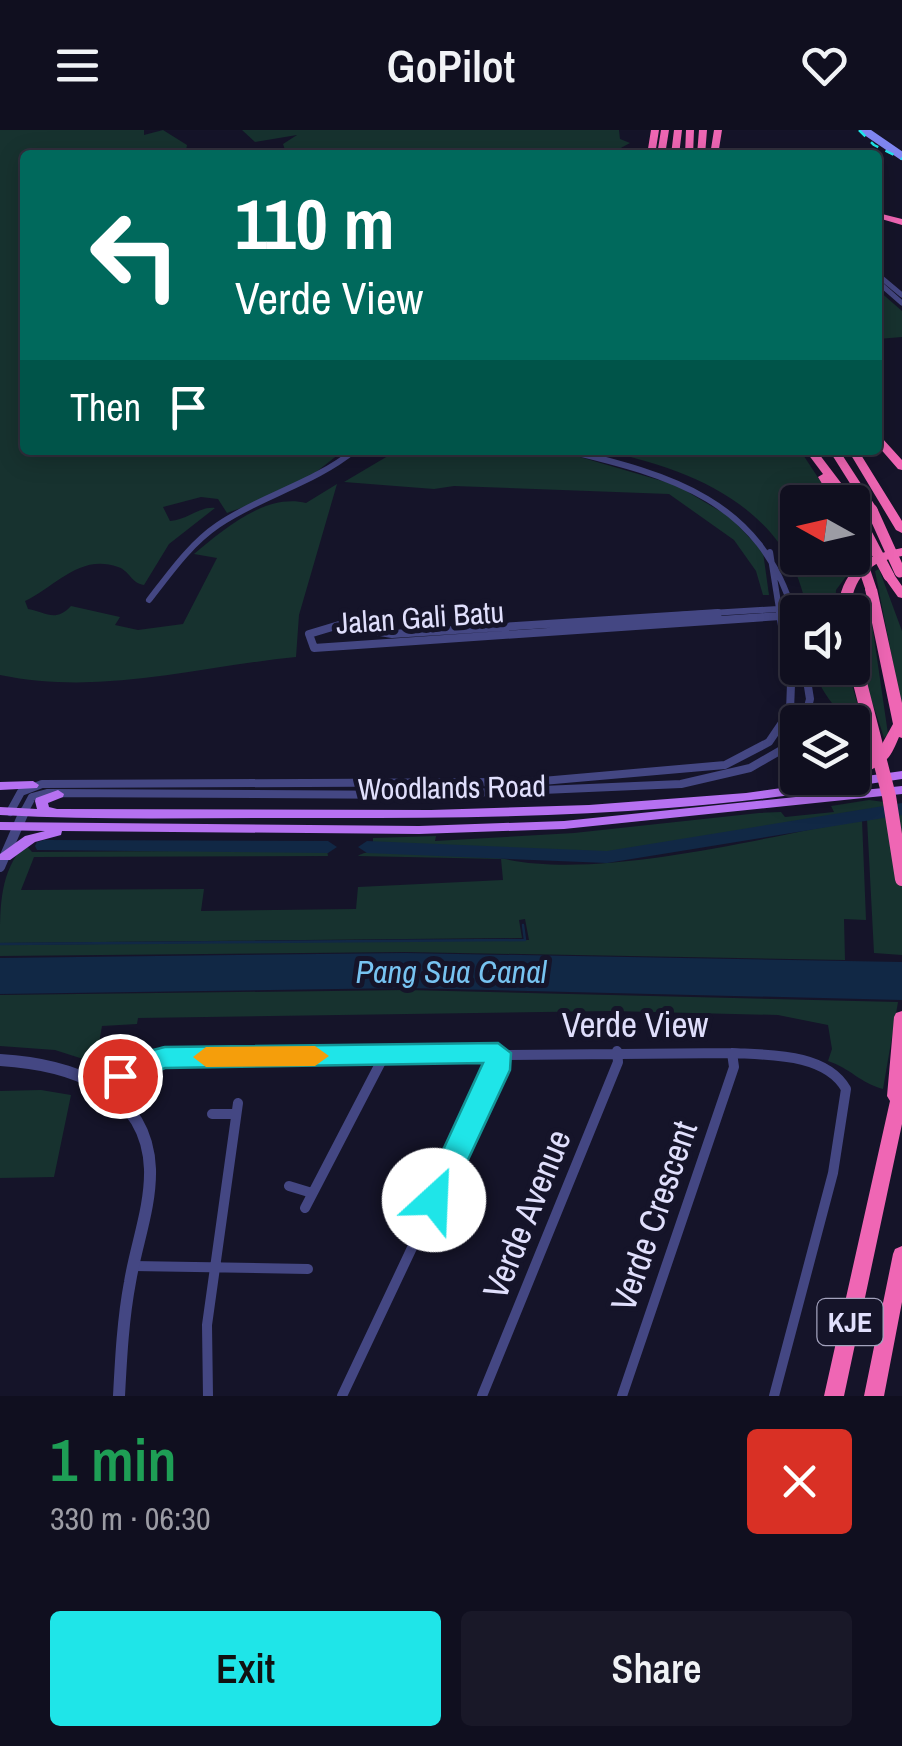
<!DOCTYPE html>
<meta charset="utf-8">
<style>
:root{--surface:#100f1f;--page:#191828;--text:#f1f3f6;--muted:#9c9ca4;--line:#302f3d;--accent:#1fe5e8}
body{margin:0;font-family:"Archivo Narrow",sans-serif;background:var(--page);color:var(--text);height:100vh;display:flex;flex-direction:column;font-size:38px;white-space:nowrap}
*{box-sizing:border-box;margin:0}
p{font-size:32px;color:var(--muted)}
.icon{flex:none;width:55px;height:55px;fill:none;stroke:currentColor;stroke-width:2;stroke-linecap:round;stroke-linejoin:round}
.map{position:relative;height:1266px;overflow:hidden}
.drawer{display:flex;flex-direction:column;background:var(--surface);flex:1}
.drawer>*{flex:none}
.hud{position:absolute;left:20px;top:20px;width:862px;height:305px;border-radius:10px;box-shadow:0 5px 25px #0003,0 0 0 2px var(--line);background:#00695c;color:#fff;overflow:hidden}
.needle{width:65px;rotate:278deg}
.buttons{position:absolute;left:780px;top:355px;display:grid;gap:20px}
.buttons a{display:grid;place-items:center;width:90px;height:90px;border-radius:10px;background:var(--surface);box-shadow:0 5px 25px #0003,0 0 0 2px var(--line);font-size:50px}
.pin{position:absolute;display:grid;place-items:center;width:85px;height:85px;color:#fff;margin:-42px;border:5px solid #fff;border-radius:50%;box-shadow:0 2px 10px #0007}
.me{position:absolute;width:110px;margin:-55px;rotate:25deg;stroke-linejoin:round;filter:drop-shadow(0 0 8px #0008)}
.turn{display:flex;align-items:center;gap:35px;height:210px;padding:0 50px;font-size:45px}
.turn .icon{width:130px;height:130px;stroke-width:2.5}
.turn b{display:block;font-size:70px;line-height:85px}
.then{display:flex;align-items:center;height:95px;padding:0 50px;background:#0003;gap:20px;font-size:38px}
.round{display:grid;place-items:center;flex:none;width:105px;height:105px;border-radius:10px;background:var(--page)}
.overview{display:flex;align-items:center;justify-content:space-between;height:170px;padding:0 50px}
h1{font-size:60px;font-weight:600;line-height:75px;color:#1e9e55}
.primary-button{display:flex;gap:20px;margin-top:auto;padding:20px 50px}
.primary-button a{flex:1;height:115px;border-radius:10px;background:var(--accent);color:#111;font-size:40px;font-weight:600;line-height:115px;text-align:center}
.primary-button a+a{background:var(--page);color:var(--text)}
header{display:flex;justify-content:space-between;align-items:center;height:130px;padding:0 50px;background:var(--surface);font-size:45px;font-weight:600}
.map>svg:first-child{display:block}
.green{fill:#17322f}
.water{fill:#112845}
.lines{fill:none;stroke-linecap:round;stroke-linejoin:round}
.stream{stroke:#112845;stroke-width:2.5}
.river{fill:#112845;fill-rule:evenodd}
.minor-far3{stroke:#444783;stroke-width:5}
.minor-far2{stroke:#444783;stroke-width:6}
.minor-far1{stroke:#444783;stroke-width:8}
.minor{stroke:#444783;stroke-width:10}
.tertiary-far1{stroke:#444783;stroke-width:10}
.tertiary{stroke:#444783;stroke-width:12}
.secondary{stroke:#8087f2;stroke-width:8}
.primary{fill:#b671f1;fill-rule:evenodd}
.motorway{fill:#ef66b4;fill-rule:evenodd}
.rail{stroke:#1fe5e8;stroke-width:2.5;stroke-dasharray:9 8;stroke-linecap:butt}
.motorway-bridge-far1{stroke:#ef66b4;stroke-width:11}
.motorway-bridge{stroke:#ef66b4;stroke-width:14}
.route{fill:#1fe5e8;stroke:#149597;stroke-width:2.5}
.slow{fill:#f59e0b}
.labels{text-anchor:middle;stroke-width:10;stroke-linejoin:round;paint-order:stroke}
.shield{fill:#151429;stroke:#a3a2bd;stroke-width:2.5}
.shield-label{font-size:28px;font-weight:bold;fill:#e0dffc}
.street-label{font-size:30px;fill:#e0dffc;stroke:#151429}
.water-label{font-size:32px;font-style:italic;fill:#77c3f1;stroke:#151429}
.near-street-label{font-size:35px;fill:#e0dffc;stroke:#151429}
</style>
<header><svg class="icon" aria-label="menu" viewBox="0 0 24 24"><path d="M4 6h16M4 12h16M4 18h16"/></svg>GoPilot<svg class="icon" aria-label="heart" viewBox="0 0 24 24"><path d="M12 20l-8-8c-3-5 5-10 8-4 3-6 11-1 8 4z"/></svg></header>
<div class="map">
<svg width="902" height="1266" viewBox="0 0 902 1266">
<rect width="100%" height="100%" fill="#151429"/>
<path class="green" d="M0 0H144V5L163 0 187 15 185 25H25V320H344L296 358 227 383 218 369 201 367 163 377 170 391C187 390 200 376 215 378L169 414 144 455C131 453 130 441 118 437 80 423 55 457 25 471L28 479C46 482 55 493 71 476L120 487 115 495 138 500 183 494 217 428 194 424C223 400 265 363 306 373L337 354 299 485 296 527C195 537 102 566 0 545Z
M242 0H619L620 9 630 13 608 25H247L285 20 283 14 297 5 255 12Z
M878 160 902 181V207L878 209Z
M398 320H556L676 355 730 387 763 422 769 465H763L756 441 734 410 669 364 454 356 434 359 344 352Z
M598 320H800L834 372H798V428H852L853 421 854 436 836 460 835 482H807C791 379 691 337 598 320Z
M879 439 902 501V579L875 441Z
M860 470 869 473 888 604 884 608C873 569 843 509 860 470Z
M815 538H847L867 606H854L852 592H845C834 572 820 564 815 538Z
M869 670 884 672 885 679 593 726 373 714V708L436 706 435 711 574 703 759 683 781 682 785 687 834 682 831 676Z
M902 683V825L874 823 867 689Z
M862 690 866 790 844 789 845 830 406 822 0 826V815L529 810 525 789 519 790 522 808 0 813C0 775 0 742 25 714L32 722 327 720 328 726 34 727 21 760 204 759 201 781 356 779 358 757 503 750 501 729 358 726C372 713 482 724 505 729 602 750 762 707 862 690Z
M407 860 898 872 883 959C860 953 850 938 828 931L832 919 828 895 778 885 612 881 138 888 137 894 102 896 98 919 121 936H105L55 920 0 916V865Z
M41 960 71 965 54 1047 0 1048V961Z"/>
<path class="water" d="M405 823 902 832V870L406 858 0 864V828Z"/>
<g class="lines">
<path class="stream" d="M0 814 525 810 523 795"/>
<path class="river" d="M902 673V685L607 733 367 723 358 717 367 711 607 721Z
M44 710 328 711 337 717 328 723 37 720 35 716 37 712Z"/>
<path class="minor-far3" d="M878 145 902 165
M878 152 902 173"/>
<path class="minor-far2" d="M565 320C671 345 761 370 794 485
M770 422 780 485
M149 470C170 443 190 414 218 395 262 365 313 354 355 320
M679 485 794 478
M789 485H795"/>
<path class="minor-far1" d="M718 483 392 504 339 495 309 504 314 518 795 485
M794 483 798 498
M804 592 810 569 805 538
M10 682 21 662 42 654 531 652 725 635 769 612 790 581 791 554 780 483
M24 682 32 667 47 663 425 665 681 654 750 638 783 619 798 604"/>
<path class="minor" d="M104 956 145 932 165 928 732 923C769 925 826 923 846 959L833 1043 774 1266
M212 984H236
M289 1056 312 1063
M305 1078 384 926
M133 1136 308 1139
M208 1266 207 1195 238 973
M342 1266 496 940 498 923
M482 1266 618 932 617 921
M622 1266 734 937 732 923"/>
<path class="tertiary-far1" d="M0 737 24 682"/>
<path class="tertiary" d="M0 930C68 934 147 958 150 1039 151 1077 136 1115 130 1152 123 1189 121 1228 119 1266"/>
<path class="secondary" d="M864 0 902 26"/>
<path class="primary" d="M902 641V649C824 661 747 672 668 678 537 689 405 688 273 688 182 688 91 690 0 685V677L37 679 35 671 36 668 58 660 64 664 63 667 48 673 49 677 57 679 431 680 589 675 746 663Z
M33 651 39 655 37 658 0 660V652Z
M902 656V664L564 699 419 704 62 701 61 705 35 712 10 730H0V724L25 706 45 701 0 700V692L419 696 564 691Z"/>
<path class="motorway" d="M651 0H659L655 25H647Z
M661 0H669L665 25H657Z
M674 0H682L679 25H671Z
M686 0H694L693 25H685Z
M699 0H707L705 25H697Z
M714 0H722L718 25H710Z
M878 83 902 89V95L878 88Z
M878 307 882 308 902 330V340L898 339 878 316Z
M805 320H816L854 370V374L845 372 841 368 843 372H833L818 347 823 344Z
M829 320H839L878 380 876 382H868Z
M848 320H858L902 391V403L896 400Z
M902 418V426C868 432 853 447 850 482H838C840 441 864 425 902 418Z
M889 442 893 443 902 456V468L898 467 883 446Z
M871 455 877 459 902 573V608L899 607C896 614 892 624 887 629 876 640 829 662 814 661L812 658C823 648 838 648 852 648V638L877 623 893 594 865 459Z
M852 524 858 528 866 553 865 556 860 557 854 553 849 538H852Z
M902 881V994L844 1266H824L890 971 887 966 894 887 896 883Z
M902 1116V1172L884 1266H864L893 1124 895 1119Z"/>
<path class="rail" d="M859 0 874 15 902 29"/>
<path class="motorway-bridge-far1" d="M852 376 889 446
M872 380 900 442
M852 403 871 459"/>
<path class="motorway-bridge" d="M860 553 889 666 902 749"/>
</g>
<path class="route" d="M498 913 511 923 510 940 445 1079 434 1082 424 1079 420 1070 483 933 165 938 120 957 106 946C117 927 145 922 165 917Z"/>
<path class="slow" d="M315 916 329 926 315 936 206 937 193 927 206 917Z"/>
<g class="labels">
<rect class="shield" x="817.5" y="1169" width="65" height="46" rx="8"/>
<g class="shield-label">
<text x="850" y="1202">KJE</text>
</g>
<g class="street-label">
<text transform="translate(420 488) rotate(-4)" y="10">Jalan Gali Batu</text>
<text transform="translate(452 658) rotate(-1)" y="10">Woodlands Road</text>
</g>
<g class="water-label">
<text x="451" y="853">Pang Sua Canal</text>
</g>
<g class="near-street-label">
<text x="635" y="907">Verde View</text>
<text transform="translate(527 1084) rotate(-68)" y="12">Verde Avenue</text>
<text transform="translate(654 1086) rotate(-71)" y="12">Verde Crescent</text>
</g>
</g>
</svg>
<div class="buttons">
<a><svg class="needle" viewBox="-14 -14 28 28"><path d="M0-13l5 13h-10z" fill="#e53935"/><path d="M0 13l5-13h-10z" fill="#9c9ca4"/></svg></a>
<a><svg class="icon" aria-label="sound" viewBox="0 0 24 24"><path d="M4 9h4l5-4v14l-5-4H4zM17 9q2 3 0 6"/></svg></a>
<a><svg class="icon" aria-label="layers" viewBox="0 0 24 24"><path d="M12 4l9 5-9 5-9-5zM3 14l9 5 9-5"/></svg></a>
</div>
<div class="pin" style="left:120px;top:946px;background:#d93025"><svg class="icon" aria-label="arrive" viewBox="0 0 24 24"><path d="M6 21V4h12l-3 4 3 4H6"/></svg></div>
<svg class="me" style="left:434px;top:1070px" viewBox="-20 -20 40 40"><circle r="19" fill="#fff"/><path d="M0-13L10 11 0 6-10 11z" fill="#1fe5e8"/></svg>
<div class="hud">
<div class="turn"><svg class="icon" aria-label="left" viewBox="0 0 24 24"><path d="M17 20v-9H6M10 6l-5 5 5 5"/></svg><div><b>110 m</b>Verde View</div></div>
<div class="then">Then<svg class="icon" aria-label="arrive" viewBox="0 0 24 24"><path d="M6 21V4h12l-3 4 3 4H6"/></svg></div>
</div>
</div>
<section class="drawer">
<div class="overview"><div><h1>1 min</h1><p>330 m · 06:30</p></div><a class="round" style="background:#d93025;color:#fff"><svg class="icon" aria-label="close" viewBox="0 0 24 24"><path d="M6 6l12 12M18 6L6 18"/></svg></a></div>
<div class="primary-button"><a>Exit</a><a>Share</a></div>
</section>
